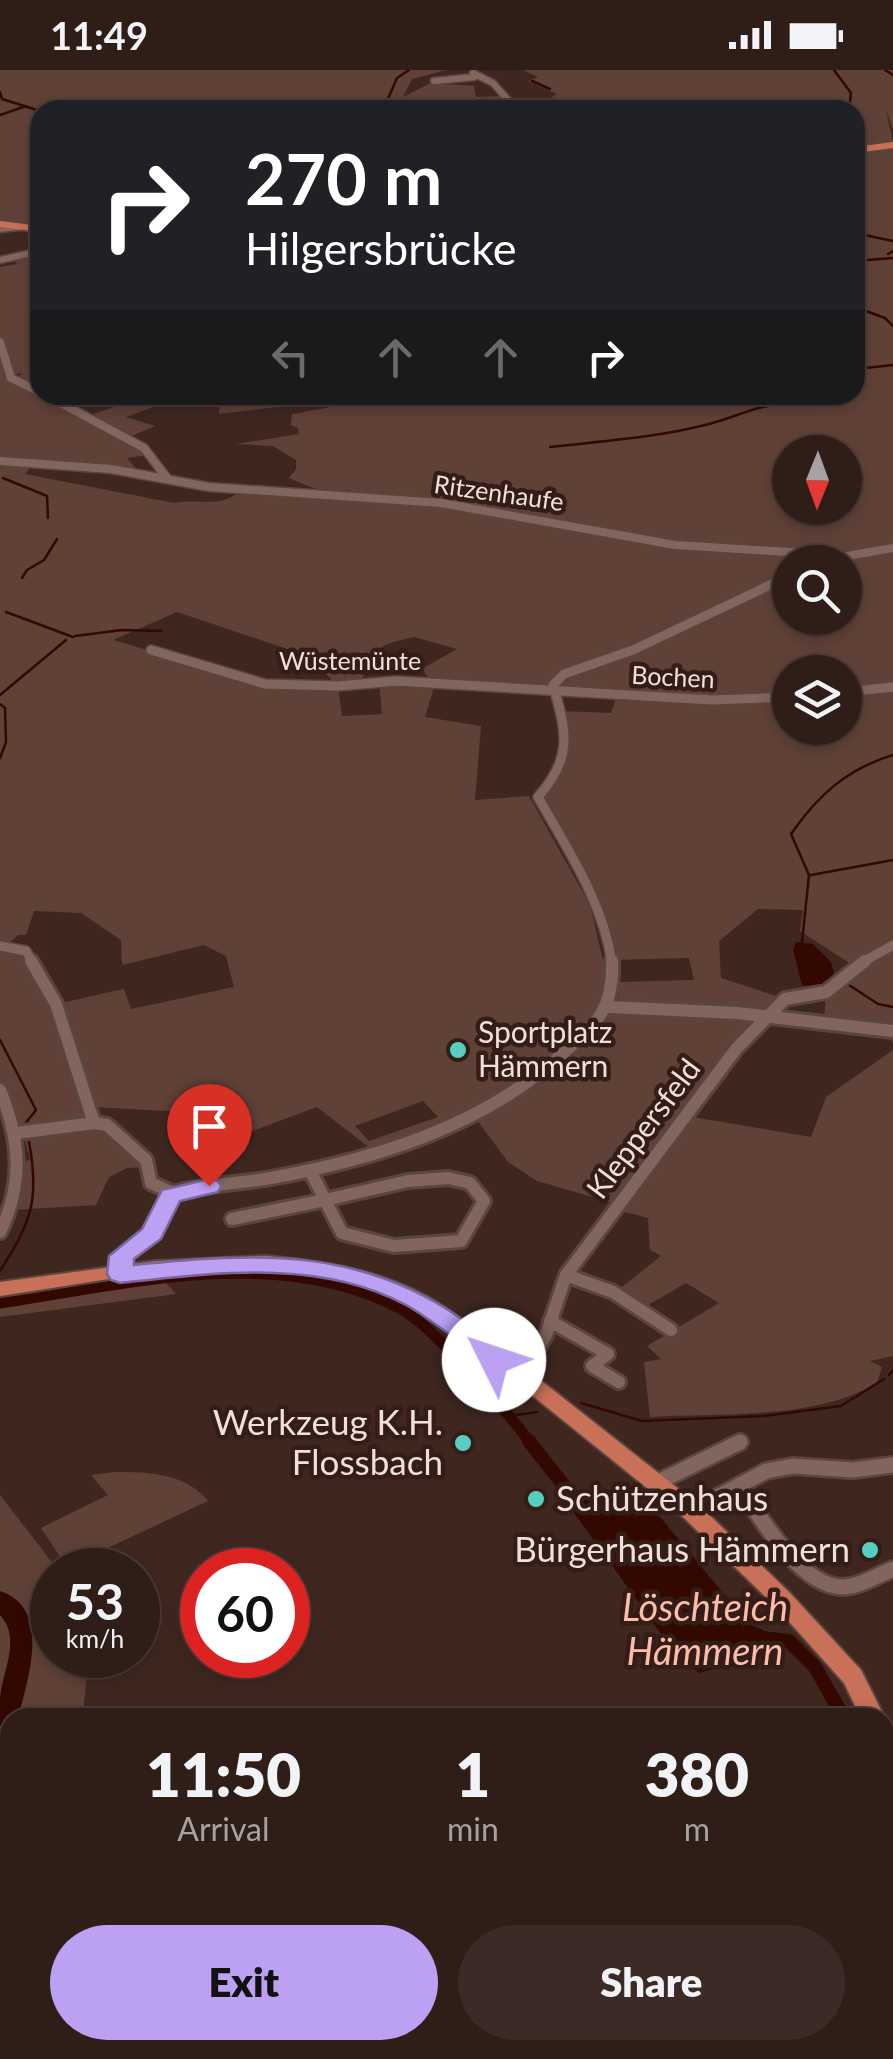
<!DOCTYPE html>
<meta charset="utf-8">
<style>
:root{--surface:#2f1d18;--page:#3b2a25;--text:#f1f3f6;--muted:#a7a2a2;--line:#4a3b37;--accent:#bca0f2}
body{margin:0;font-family:Lato,sans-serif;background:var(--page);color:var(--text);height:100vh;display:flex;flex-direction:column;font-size:38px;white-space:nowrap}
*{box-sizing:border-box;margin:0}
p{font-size:32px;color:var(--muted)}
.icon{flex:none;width:55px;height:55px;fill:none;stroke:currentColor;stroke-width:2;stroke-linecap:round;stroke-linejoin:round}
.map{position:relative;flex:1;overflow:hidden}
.sheet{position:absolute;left:0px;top:1638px;width:895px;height:352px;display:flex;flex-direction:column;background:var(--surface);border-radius:30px 30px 0 0;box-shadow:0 5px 15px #0003,0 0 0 2px var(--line)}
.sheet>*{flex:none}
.top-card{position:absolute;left:30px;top:30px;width:835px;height:305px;border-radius:30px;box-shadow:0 5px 15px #0003,0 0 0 2px var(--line);background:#202124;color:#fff;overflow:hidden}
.needle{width:65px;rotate:181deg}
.buttons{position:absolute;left:772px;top:365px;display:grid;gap:20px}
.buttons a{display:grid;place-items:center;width:90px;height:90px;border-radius:50%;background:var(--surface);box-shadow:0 5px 15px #0003,0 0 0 2px var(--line);font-size:50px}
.speed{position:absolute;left:30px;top:1478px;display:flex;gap:20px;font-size:50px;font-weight:700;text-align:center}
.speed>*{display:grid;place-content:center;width:130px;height:130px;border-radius:50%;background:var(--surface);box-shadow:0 5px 15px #0003,0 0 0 2px var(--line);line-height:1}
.speed small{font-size:25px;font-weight:400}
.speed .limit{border:15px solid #d22;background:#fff;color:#111}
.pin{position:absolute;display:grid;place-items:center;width:85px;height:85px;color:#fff;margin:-102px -42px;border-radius:50% 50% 50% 0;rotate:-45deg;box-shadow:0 0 10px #0007}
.pin .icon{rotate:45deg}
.me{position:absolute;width:110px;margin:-55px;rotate:311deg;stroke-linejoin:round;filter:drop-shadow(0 0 8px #0008)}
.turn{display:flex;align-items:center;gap:35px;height:210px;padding:0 50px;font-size:45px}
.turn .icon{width:130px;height:130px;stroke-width:2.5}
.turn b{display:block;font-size:70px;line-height:85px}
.lanes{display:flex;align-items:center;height:95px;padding:0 50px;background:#0003;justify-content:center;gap:50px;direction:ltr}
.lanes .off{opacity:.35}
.eta{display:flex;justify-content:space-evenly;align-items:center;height:170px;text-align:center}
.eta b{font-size:60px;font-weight:800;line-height:70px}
.action{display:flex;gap:20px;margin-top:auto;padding:20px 50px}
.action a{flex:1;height:115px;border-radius:60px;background:var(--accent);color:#111;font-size:40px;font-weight:800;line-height:115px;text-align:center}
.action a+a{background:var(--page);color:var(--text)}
.status{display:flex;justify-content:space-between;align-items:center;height:70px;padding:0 50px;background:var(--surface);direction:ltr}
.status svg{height:28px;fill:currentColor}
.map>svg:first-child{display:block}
.green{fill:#604138;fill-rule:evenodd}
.water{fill:#320801}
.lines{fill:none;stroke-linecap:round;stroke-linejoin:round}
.stream{stroke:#320801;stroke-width:2.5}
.canal-far1{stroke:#320801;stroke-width:11}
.canal{stroke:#320801;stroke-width:14}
.river{fill:#320801;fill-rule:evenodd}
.street-far4-casing{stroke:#5a4540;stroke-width:9}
.street-far3-casing{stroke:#5a4540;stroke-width:11}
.street-far2-casing{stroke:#5a4540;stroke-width:12}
.street-far1-casing{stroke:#5a4540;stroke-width:18}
.street-casing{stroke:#5a4540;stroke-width:20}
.primary-casing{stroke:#5a4540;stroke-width:4}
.street-far4{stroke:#82655d;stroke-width:6}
.street-far3{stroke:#82655d;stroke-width:8}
.street-far2{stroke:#82655d;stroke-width:9}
.street-far1{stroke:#82655d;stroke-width:12}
.street{stroke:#82655d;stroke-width:15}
.primary{fill:#c87058;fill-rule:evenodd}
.route{fill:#bca0f2;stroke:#7a689d;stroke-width:2.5}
.poi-dot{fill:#57cec2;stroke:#341d16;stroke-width:4}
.labels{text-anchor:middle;stroke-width:9;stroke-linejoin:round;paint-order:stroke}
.far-street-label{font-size:25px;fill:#f0e0db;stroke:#341d16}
.poi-label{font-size:30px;fill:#f0e0db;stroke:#341d16;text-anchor:start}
.street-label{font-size:30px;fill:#f0e0db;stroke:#341d16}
.near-poi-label{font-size:35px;fill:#f0e0db;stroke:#341d16;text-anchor:end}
.near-water-label{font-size:38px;font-style:italic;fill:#fdbcaa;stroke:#341d16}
</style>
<div class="status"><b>11:49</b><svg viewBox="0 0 49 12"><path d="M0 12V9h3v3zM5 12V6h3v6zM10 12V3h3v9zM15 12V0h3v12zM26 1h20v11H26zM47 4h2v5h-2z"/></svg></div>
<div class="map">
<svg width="893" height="1989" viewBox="0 0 893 1989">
<rect width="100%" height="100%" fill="#3f2720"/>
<path class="green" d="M0 0H446L412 9 403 27 431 13 474 16 476 27 505 26 516 40H40V157L0 151Z
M523 0H893V60L886 39 893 74 855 78V40H581L571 35 574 33 551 27 557 24 528 11 538 7Z
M893 77V973L888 961 824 956 826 922 854 896 800 861 803 840 758 839 719 871 721 908 785 929 680 1044 614 1133 537 1111 508 1092 474 1046 543 1008 611 941 630 940 617 935 620 912 694 910 689 888 611 890 605 850 543 730C557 699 572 679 560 641L611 643 617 625 556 618C570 600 593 598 610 588L564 604 553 619 435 614 425 647 481 656 475 730 529 726 590 835 608 912 605 934 539 1006 488 1037 375 1082 317 1037 223 1072 193 1065 186 1042 92 1037 89 1051 85 1053 27 1059 21 1055 0 1016V878L25 883 56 934 124 919 131 939 234 917 226 886 204 875 122 895 121 870 81 843 34 841 26 865H18L7 875 0 874V197L17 194 13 189 40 184V320L17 309 22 303 6 306 148 385 127 388 139 402 69 394 32 395 25 404 174 433C199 428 222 439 241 420L442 435 675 476 804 484 676 474 476 436 342 424 351 420 325 423 289 408 296 399V390L273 376 236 374 299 364 298 358 291 355 292 344 337 336 334 330 219 344 221 325H855V82ZM790 382H845V438H790ZM860 482 822 492H845V548H790V507L654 571 790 503V492L817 489 808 484ZM177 542 308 586 337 615 265 614 113 570ZM414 567 457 579 422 599 433 614 379 612 382 644 342 646 338 616 361 613C373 577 378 575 414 567ZM790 602H845V658H790ZM423 1031 438 1047 369 1071 355 1056Z
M107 325H185L126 347 155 356 127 368 86 346 121 335V329Z
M893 980V1286L870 1291 882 1297 877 1313C816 1350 720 1343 650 1347L644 1292 661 1289 647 1276 719 1233 686 1213 645 1237 618 1220 661 1186 650 1180 648 1148 618 1140 687 1046 811 1067 826 1027Z
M102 1056 146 1097 127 1098 109 1107 96 1135 12 1140 23 1093 30 1089 24 1066Z
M158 1204 176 1224 0 1247V1223Z
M115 1402C148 1402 186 1403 208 1431L67 1497 41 1458 108 1425 91 1405Z
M0 1425 58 1500H52V1585H89L83 1644 10 1648V1836L0 1828Z
M0 1934 10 1942V1980H58L70 1989H0Z
M77 1980H671L688 1989H88Z"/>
<path class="water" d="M796 872 813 874 831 892 835 907 817 919 802 915 793 880Z
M598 1427 613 1442 621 1436 660 1447 749 1554 772 1564 779 1580 699 1603 677 1586 567 1433Z"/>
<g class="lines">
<path class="stream" d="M834 0 851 23 849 40
M885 0 893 5
M532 11 550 19
M0 22 2 29 40 41
M387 31 397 8 409 0
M374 40 386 34
M0 45 26 36
M855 45 859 53
M855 163 893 171
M888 184 893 181
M855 191 893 188
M855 237 885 248 893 256
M855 310 859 309 856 299 893 295
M550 377C602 371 654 368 705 355 737 347 753 336 788 333L786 330 799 325
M3 408 47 426 48 448
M22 508 27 500 44 490 57 469
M6 542 73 567
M75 566 122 560 162 561
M0 625 66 570
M0 634 5 638 6 672 0 688
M811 805 893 790
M802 872 809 805 791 764C818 725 847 699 893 685
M849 915 878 934 893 937
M0 970 36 1040 25 1054
M0 1201C31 1152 40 1130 29 1072
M889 1305 893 1300
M581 1333 642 1351 764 1346 841 1336 884 1309
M509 1346 537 1342"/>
<path class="canal-far1" d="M0 1233C128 1214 280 1174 401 1239 421 1250 437 1269 454 1284
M494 1327 531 1373"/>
<path class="canal" d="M529 1371 583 1440
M761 1568 789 1571 815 1597 844 1648
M885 1819 893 1833"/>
<path class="river" d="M0 1521C53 1538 27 1611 18 1648H10V1678L0 1684C0 1665 0 1646 0 1628 2 1601 22 1569 0 1545Z
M0 1787 10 1792V1821L0 1816Z
M211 1980H240L245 1989H216Z
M330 1980H359L354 1989H326Z
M483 1980H516L521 1989H488Z"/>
<g class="street-far4-casing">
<path id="street-far4" d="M473 3 493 13 517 40
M434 11 474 7
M0 159 19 157
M0 190 40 181"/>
</g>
<g class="street-far3-casing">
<path id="street-far3" d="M0 272 11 308 40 322
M46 325 144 378 167 408
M0 391 111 399 209 417 441 433 675 475 805 483 824 488
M819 491 893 478
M760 519 790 505"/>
</g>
<g class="street-far2-casing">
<path id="street-far2" d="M151 580 265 614 338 616 396 611 712 630 790 627
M845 622 893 617
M0 876 26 881 33 893
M612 893C603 832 568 780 538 727 573 688 567 663 553 615L564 604 633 580 766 517
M861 893 893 875"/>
</g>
<g class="street-far1-casing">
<path id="street-far1" d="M31 891 56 934 94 1053
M610 937 737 943 893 961
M0 1020C20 1069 24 1113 0 1162
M17 1063 94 1053 107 1055 146 1090 151 1113 173 1123
M310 1100 325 1130
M448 1108 470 1113 484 1131 461 1171 394 1176 342 1163 325 1130 408 1111Z
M232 1149 325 1130
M120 1204 122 1186 152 1163 173 1123C205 1114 238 1114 271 1108 375 1089 481 1057 561 985 596 954 614 940 612 891
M566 1205 613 1222 671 1260
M550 1251 608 1284 592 1296 619 1312
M525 1289 537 1281 546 1265 566 1205 736 979 785 929 826 922 865 891"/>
</g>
<g class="street-casing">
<path id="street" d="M658 1412 740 1372
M739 1416C760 1447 800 1516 842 1517 859 1517 878 1505 893 1499
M691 1441 766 1401 793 1396 853 1400 893 1395"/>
</g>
<g class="primary-casing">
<path id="primary" d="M893 72V78L855 83V77Z
M0 151 40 156V162L0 157Z
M266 1186C321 1191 375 1199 424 1225 452 1240 476 1262 501 1279L511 1277 531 1283 539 1297 534 1305 699 1435 790 1523 861 1600 885 1648H861L844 1613 774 1535 683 1447 518 1314 508 1316 489 1309 482 1296 486 1289C447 1261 410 1229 363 1214 252 1177 113 1210 0 1226V1212L156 1191ZM511 1291 518 1296 515 1300 504 1299 505 1292Z
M885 1664 893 1667V1702L885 1699Z"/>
</g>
<use href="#street-far4" class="street-far4"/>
<use href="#street-far3" class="street-far3"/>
<use href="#street-far2" class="street-far2"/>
<use href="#street-far1" class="street-far1"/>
<use href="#street" class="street"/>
<use href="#primary" class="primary"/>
</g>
<path class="route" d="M209 1109 218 1111 221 1116 218 1122 180 1131 161 1169 134 1189V1195C255 1183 357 1176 462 1249 478 1260 501 1271 511 1287L504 1296H485L482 1288C457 1271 433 1250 406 1235 319 1188 215 1203 120 1213L111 1210 107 1204 109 1186 142 1159 162 1120Z"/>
<g class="poi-dot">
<circle cx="458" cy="980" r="10"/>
<circle cx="463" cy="1373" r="10"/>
<circle cx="536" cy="1429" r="10"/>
<circle cx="870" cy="1480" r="10"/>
</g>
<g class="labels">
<g class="far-street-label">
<text transform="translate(499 423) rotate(8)" y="9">Ritzenhaufe</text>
<text x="350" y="600">Wüstemünte</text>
<text transform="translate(673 607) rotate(3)" y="9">Bochen</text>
</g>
<g class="poi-label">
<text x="478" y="973">Sportplatz<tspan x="478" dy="34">Hämmern</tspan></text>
</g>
<g class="street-label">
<text transform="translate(644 1059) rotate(-53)" y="10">Kleppersfeld</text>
</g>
<g class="near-poi-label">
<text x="443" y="1365">Werkzeug K.H.<tspan x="443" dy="40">Flossbach</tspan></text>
<text x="556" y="1441" text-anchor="start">Schützenhaus</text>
<text x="850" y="1492">Bürgerhaus Hämmern</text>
</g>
<g class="near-water-label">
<text x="705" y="1551">Löschteich<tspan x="705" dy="44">Hämmern</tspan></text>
</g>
</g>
</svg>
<div class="buttons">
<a><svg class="needle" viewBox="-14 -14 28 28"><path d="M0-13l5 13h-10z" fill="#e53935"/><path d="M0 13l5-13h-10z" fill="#a7a2a2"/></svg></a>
<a><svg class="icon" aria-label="search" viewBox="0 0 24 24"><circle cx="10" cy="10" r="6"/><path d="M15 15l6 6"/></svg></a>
<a><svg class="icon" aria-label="layers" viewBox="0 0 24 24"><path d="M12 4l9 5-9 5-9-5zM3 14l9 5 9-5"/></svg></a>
</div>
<div class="speed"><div>53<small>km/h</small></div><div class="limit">60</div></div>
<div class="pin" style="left:209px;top:1116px;background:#d93025"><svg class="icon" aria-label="arrive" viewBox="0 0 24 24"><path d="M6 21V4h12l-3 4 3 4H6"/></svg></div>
<svg class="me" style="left:494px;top:1290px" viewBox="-20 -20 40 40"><circle r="19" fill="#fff"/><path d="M0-13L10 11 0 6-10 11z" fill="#bca0f2"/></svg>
<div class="top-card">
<div class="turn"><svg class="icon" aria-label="right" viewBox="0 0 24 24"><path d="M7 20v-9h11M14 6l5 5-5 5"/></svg><div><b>270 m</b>Hilgersbrücke</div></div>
<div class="lanes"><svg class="icon off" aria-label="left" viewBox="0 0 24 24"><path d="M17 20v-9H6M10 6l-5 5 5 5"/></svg><svg class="icon off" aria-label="ahead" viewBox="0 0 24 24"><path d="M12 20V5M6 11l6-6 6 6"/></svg><svg class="icon off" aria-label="ahead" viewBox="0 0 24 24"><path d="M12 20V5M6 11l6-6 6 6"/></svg><svg class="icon" aria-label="right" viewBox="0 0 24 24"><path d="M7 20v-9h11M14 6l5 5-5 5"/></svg></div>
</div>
<section class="sheet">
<div class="eta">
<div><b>11:50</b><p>Arrival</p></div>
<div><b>1</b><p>min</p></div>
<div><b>380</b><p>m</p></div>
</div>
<div class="action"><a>Exit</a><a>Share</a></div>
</section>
</div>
